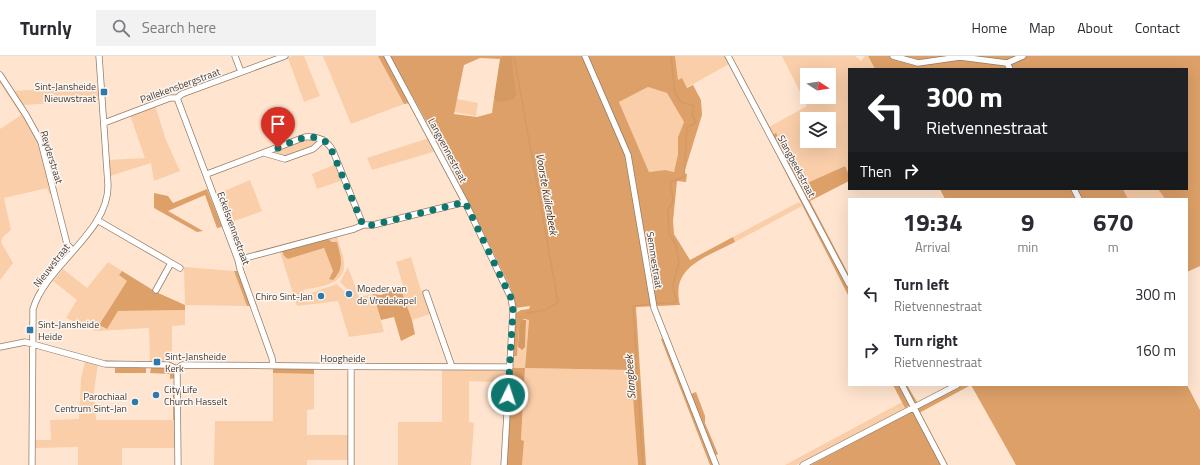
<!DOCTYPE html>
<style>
:root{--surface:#fff;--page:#f2f2f3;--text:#2b2b33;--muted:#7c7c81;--line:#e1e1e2}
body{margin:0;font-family:"Titillium Web",sans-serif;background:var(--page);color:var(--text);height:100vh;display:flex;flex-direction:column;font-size:15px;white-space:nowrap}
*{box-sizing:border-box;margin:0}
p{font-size:13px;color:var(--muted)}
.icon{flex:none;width:22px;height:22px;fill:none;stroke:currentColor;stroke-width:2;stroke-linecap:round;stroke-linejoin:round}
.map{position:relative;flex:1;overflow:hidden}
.drawer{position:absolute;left:848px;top:142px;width:340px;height:188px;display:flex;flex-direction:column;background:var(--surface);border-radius:0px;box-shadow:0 4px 16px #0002}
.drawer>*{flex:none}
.banner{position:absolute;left:848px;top:12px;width:340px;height:122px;border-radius:0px;box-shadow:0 4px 16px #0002;background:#202124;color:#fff;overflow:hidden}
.needle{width:26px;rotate:102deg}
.fabs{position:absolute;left:800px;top:12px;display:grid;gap:8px}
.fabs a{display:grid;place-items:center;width:36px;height:36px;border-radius:0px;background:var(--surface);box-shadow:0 4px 16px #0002;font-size:20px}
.pin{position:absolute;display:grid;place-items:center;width:34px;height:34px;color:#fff;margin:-41px -17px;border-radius:50% 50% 50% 0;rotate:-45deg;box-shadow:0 0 4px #0007}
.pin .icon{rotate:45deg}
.me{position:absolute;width:44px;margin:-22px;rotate:4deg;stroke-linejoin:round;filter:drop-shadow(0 0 3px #0008)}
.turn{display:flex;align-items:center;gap:14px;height:84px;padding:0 12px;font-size:18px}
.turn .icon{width:52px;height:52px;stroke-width:2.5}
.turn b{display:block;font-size:28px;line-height:34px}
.then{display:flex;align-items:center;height:38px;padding:0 12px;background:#0003;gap:8px;font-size:15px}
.eta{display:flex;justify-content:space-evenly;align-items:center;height:68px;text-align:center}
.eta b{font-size:24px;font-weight:700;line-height:28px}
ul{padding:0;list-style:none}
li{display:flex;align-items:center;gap:12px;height:56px;padding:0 12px}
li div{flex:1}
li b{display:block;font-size:15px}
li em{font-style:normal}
header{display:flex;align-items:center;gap:24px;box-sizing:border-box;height:56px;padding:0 20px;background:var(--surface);border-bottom:1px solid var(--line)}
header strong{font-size:19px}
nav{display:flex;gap:22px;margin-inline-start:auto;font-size:14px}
.search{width:280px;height:36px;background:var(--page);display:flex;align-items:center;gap:10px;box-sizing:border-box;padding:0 14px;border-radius:0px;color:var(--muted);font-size:15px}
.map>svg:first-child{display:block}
.green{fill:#f9cea9;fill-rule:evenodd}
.forest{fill:#dda068;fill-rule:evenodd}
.water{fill:#d59962}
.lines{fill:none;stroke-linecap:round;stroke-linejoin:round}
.stream{stroke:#d59962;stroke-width:1.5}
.minor-casing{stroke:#947d69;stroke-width:7}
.minor{stroke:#fff;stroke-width:5.5}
.route{stroke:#0f766e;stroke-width:7;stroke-dasharray:0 12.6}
.poi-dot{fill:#2e79ac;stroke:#fcf6f2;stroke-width:1.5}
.labels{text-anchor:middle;stroke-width:3;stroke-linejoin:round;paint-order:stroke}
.street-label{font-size:10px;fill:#453a32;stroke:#fcf6f2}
.poi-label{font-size:10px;fill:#453a32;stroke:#fcf6f2;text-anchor:start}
.water-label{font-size:11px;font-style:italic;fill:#482f16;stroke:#fcf6f2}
</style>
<header>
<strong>Turnly</strong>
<div class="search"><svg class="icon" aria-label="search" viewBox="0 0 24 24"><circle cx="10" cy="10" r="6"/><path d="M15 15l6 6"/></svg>Search here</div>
<nav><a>Home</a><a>Map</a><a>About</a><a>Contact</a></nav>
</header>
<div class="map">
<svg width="1200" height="409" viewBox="0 0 1200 409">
<rect width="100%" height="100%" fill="#ffe5cf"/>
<path class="green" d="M292 0H304L320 40 304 46 288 2Z
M323 0H378L404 48 351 68Z
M675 0H725L729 8 686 32 678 25Z
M782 0H855L861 5 865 0H868L875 13H849V119L844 110 803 130 776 78 774 79 769 71 807 50ZM807 19H829V41H807ZM807 63H829V85H807Z
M0 21 39 85 53 137 50 139 47 132 4 142 11 174 3 181 1 186 13 207 0 224V73L21 59 0 27Z
M98 30 99 44 23 49 13 35Z
M648 31 667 37 684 66 678 81V98L674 116 665 114 649 116 619 46Z
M457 43 478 47 476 60 454 56Z
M155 49 166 84 180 115 154 125 151 107 110 120 108 104 145 102 130 59Z
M310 82 318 85 314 91 284 101 272 98V96Z
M429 82 436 95 372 114 367 102Z
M336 108 343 124 317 133 312 118Z
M250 124 262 155 226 168 215 139Z
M1123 133H1158L1165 143H1128Z
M799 146 802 150 735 186 733 181Z
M337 180C339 189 344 199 344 208 346 229 318 231 303 234L305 239 337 228 346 237 348 234 340 226 348 211 359 241 373 238 384 276 349 281 338 245 297 250 280 196 282 195 284 200 288 203 324 192 333 215 329 222 338 219 332 186 328 183Z
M411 201 421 235 423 234 430 258 412 264 400 231 403 229 396 206Z
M108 206 122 215 119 219 127 225 99 269 106 273 118 255 185 254V269L172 270V308L150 307 149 272 96 275 66 262 77 244 53 225 63 213 87 232Z
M184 211 234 215 247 250 185 249Z
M526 264H529L525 312 631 314 638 409H522L524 385H521L525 312H512L513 300H517L518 291 520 294 525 291Z
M85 305 98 308 94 335 96 364H176L175 392H122V409H78V391L34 392V384H51L50 364 79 363 81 323Z
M442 313H505L507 315 506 327 469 325V366L474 367 471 409H398V366H442Z
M273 317 314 318V353L307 354V379H350V404H307V409H214L215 365H273Z
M902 346 905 352 796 409H785Z"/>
<path class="forest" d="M378 0H384L410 47 404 48Z
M390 0H502L500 3 480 2 464 9 454 58 477 61 492 57 494 42 495 45 513 0H675L678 24 682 22 687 32 693 29 701 44 702 59 684 117 687 118 686 126 677 125 673 165 674 178 690 204 733 181 735 186C707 201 670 210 680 249L636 251 646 409H638L631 314 525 312 521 384 524 385 522 409H507L512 312H525L529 264 524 263 519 271 517 300H513L516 257 521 254 529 253 530 250 515 252 511 233 495 200 445 99ZM648 31 667 37 684 66 678 81V98L674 116 665 114 649 116 619 46Z
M868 0H1200V210L1187 216V143H1165L1158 133H1187V13H875Z
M776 77 803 129 845 110 849 119V125L810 145 849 219V241L768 82Z
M207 133 222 171 217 172 205 139 168 155 203 175 197 176 154 152V137L168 140 173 147Z
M940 133H1123L1128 143H945Z
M328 183 332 186H337C341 202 345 212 333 224L329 223 333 215 324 192 288 203 284 200 282 195Z
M122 215 156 236 185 249V254L118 255 107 273 99 269 127 225 119 219Z
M234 215H237L251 250H247Z
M400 231 412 264 415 278 401 285 394 261 381 264 373 238 381 239Z
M667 281 691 338 696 336 705 360V367L718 398 714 400 718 409H710L661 283Z
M115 312H146V317H115Z
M151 312H171L176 318V322L170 323V318L150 317Z
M273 312H314V318L273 317Z
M170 329H176V364H173V335H170Z
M893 329H907L917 346 905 352Z
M960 329H1187L1200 354V409H1016L971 329 919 357 917 352Z
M913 355 942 409H811Z"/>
<path class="water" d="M502 0H513L512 6 516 39 514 43 501 46 495 45 494 42 500 3Z
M522 264H526L525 291 522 294 518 291 519 271Z"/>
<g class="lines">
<path class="stream" d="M514 0 558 246 546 254 527 257
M657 247H674L677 244 674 237 673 229 679 206 676 189 669 178 668 153C679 141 668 138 671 126L684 121 687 71 693 69 696 65 692 59 694 50 681 46 675 37 671 0
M643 409 633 250 651 248"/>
<g class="minor-casing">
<path id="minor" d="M235 0 241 16
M387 0 465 146 511 242 513 254 504 409
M585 0 628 99 654 252 716 409
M728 0 849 228
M893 0 918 7 960 1 1007 7 1010 13
M1007 7 1023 0
M0 19 26 59 41 86 67 188 73 195
M177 42 238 204 240 213 272 302 273 309
M104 67 170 42H177L182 38 285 0
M264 97 285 103 313 93 323 84
M207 118 305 81C318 80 327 84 333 95L363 169
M1074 133 1079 143
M97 164 180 212
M238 204 354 173 363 169H373L465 146
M156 234 171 207
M426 237 452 311
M0 291 25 286 105 308 168 309 177 313
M351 312V409
M177 313 182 309C292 310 400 311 510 311
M177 313 178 409
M902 329 944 409
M32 409 33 253C46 209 109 176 108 129L99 0
M803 409 957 329"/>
</g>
<use href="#minor" class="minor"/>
</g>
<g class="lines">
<path class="route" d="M278 92C297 84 311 74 329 88L363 169H373L465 146 511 242 513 254 508 339"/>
</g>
<g class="poi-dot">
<rect x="100" y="32" width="8" height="8" rx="2"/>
<circle cx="349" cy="238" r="4"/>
<circle cx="321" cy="240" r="4"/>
<rect x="26" y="270" width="8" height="8" rx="2"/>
<rect x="153" y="302" width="8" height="8" rx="2"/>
<circle cx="156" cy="339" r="4"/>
<circle cx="135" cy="346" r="4"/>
</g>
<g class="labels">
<g class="street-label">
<text transform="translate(180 29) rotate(-20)" y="4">Pallekensbergstraat</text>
<text transform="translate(448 94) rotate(62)" y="4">Langvennestraat</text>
<text transform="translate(52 101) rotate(73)" y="4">Reyderstraat</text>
<text transform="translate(797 110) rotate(62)" y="4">Slangbeekstraat</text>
<text transform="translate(234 172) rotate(70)" y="4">Eckelsvennestraat</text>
<text transform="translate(655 204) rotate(81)" y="4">Semmestraat</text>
<text transform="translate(51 209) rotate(-52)" y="4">Nieuwstraat</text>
<text x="343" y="306">Hoogheide</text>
</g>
<g class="poi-label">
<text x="96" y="34" text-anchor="end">Sint-Jansheide<tspan x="96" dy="12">Nieuwstraat</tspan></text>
<text x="357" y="236">Moeder van<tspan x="357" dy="12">de Vredekapel</tspan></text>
<text x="313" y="244" text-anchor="end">Chiro Sint-Jan</text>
<text x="38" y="272">Sint-Jansheide<tspan x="38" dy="12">Heide</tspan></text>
<text x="165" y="304">Sint-Jansheide<tspan x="165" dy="12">Kerk</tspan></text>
<text x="164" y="337">City Life<tspan x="164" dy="12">Church Hasselt</tspan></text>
<text x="127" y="344" text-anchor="end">Parochiaal<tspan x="127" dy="12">Centrum Sint-Jan</tspan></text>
</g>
<g class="water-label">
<text transform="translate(547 138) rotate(80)" y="4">Voorste Kuilenbeek</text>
<text transform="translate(630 321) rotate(-94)" y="4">Slangbeek</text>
</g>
</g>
</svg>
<div class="fabs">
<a><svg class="needle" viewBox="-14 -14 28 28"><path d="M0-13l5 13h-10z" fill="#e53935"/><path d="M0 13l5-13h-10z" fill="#7c7c81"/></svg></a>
<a><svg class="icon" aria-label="layers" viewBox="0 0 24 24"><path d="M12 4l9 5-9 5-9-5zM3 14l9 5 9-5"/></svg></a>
</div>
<div class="pin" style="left:278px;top:92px;background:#d93025"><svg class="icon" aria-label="arrive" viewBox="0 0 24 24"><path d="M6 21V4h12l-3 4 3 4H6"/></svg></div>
<svg class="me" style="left:508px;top:339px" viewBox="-20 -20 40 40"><circle r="17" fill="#0f766e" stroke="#fff" stroke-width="3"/><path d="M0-11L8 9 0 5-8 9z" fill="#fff"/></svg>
<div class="banner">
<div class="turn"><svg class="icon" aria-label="left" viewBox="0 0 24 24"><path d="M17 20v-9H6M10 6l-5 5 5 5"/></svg><div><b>300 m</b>Rietvennestraat</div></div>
<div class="then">Then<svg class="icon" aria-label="right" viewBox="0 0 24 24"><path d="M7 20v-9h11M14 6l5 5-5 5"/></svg></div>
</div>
<section class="drawer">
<div class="eta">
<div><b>19:34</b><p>Arrival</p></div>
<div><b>9</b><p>min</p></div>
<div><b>670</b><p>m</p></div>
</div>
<ul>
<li><svg class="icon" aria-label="left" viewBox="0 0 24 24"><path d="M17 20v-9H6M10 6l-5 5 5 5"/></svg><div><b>Turn left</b><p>Rietvennestraat</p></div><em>300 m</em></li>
<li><svg class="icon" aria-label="right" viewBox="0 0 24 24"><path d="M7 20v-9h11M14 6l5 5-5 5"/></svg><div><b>Turn right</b><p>Rietvennestraat</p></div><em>160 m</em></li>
</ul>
</section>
</div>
